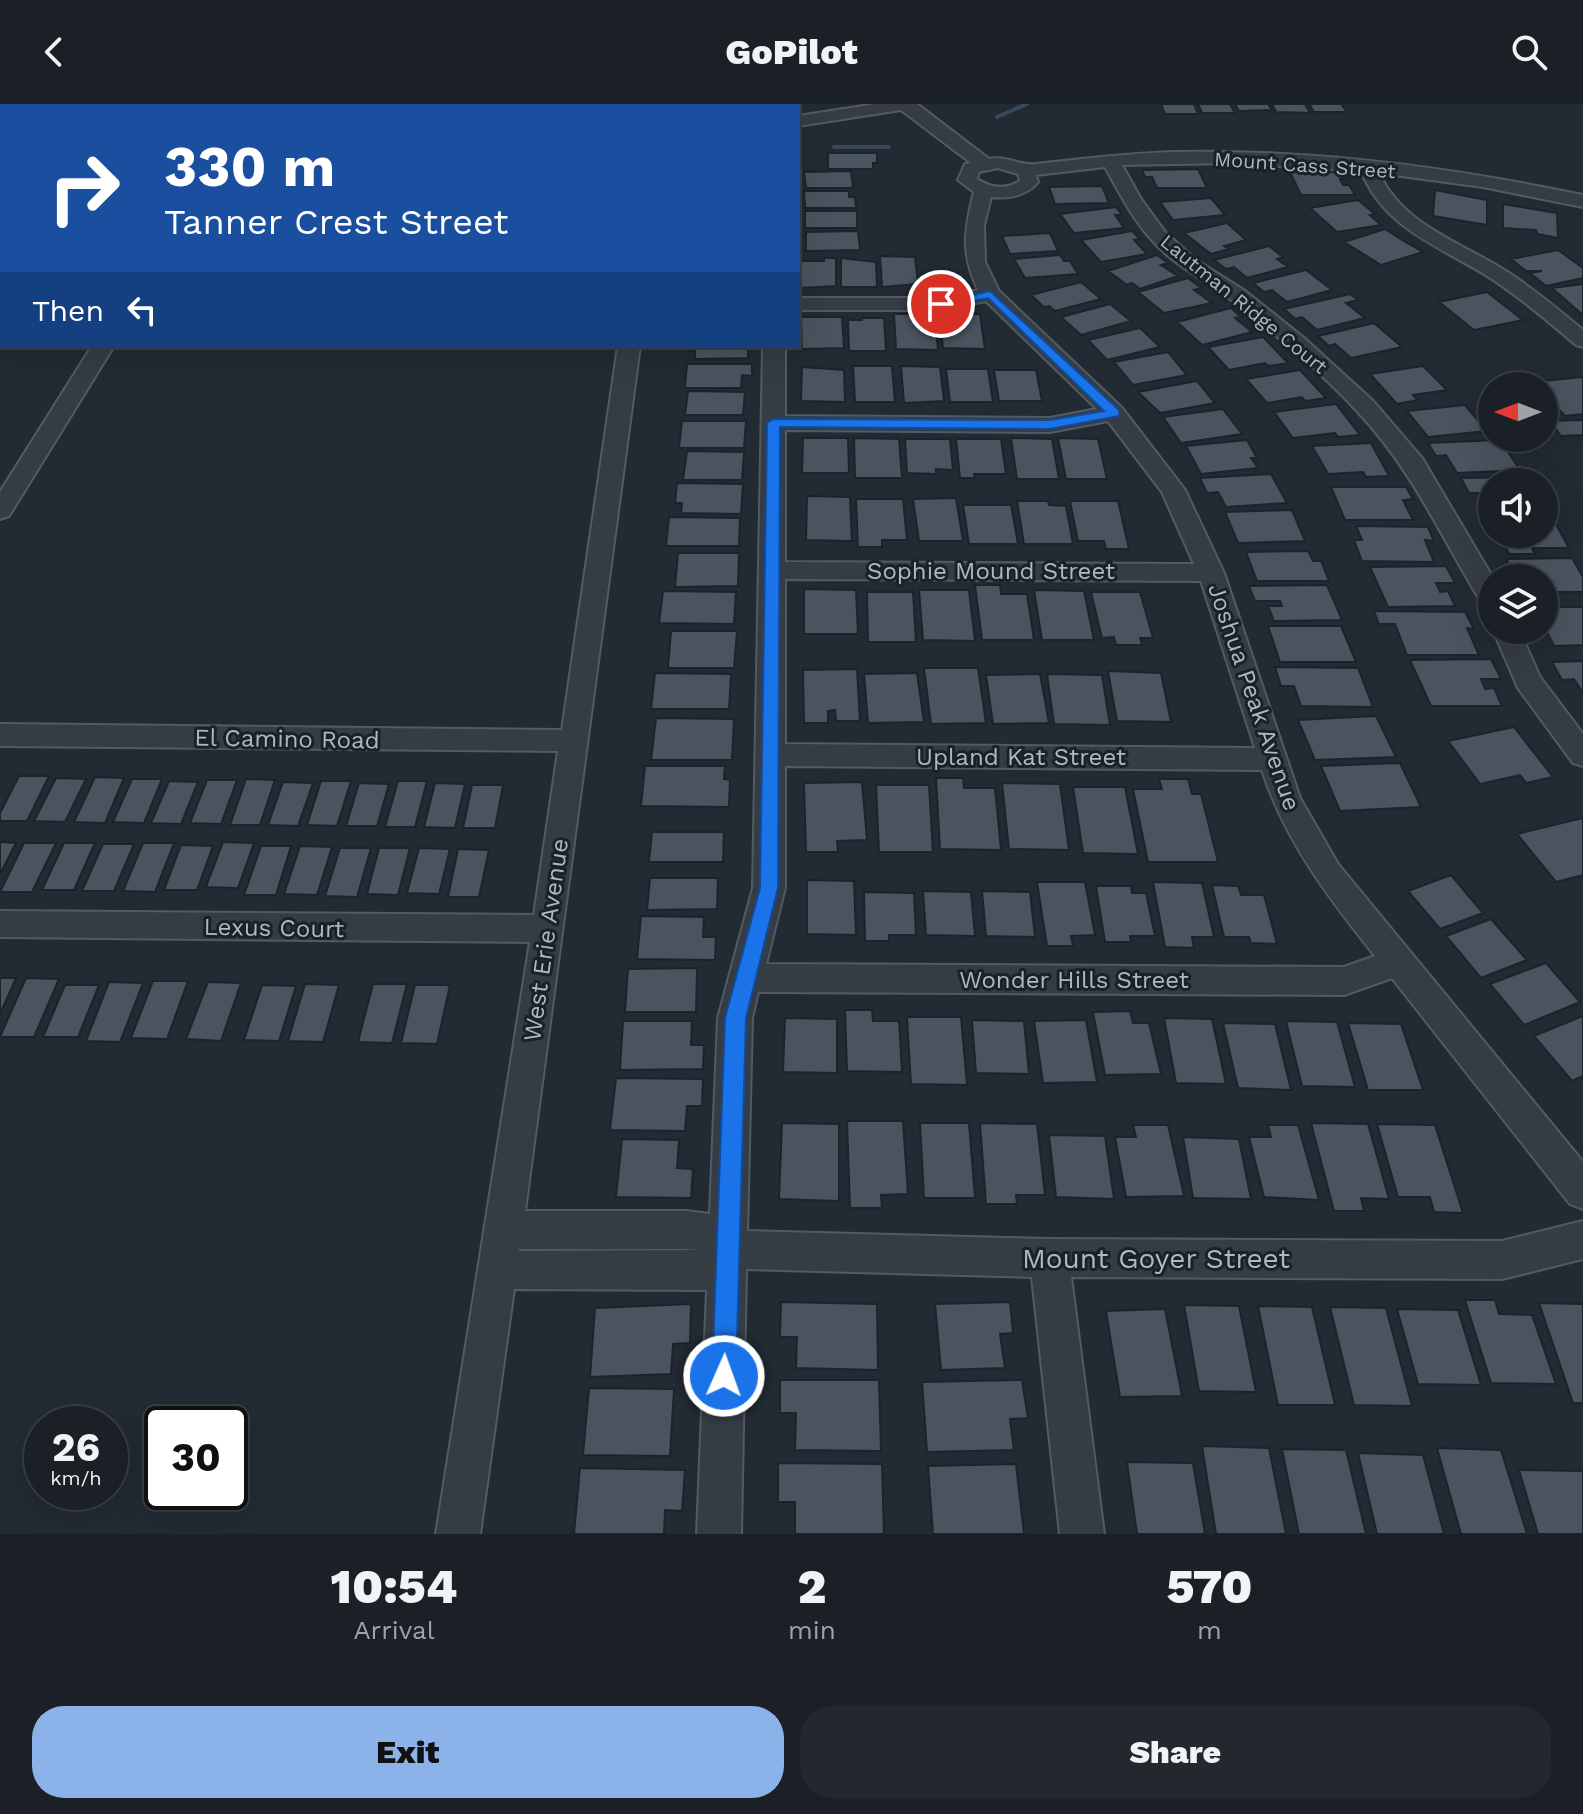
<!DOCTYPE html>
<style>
:root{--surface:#1a2026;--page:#23282e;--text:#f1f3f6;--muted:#9fa3a7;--line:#383e43;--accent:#8cb3e9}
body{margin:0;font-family:"Work Sans",sans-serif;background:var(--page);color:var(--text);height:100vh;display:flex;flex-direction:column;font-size:30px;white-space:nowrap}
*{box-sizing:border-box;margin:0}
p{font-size:26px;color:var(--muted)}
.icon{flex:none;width:44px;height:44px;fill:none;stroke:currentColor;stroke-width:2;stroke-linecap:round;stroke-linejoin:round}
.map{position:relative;height:1430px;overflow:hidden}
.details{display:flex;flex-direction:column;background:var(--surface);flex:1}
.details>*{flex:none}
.guide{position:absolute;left:0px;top:0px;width:800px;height:244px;box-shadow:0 8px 32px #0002,0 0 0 2px var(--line);background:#1a4fa0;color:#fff;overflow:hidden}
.needle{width:52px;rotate:270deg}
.buttons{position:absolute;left:1478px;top:268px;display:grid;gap:16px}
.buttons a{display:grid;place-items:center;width:80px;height:80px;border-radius:50%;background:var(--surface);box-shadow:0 8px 32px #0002,0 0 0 2px var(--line);font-size:40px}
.speed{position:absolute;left:24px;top:1302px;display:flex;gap:16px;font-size:40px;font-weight:700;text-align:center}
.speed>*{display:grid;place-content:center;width:104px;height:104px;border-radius:50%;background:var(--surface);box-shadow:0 8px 32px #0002,0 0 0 2px var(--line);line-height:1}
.speed small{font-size:20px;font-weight:400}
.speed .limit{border:4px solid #111;border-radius:12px;background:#fff;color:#111}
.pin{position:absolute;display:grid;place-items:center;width:68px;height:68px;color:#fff;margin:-34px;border:4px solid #fff;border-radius:50%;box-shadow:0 2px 8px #0007}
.me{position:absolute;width:88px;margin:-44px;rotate:2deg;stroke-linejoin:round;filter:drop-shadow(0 0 6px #0008)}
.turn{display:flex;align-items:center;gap:28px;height:168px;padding:0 32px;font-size:36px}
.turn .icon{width:104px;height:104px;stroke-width:2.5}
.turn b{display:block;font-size:56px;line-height:68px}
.then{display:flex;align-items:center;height:76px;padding:0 32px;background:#0003;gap:16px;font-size:30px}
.eta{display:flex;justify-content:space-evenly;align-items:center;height:136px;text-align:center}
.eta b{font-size:48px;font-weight:800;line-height:56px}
.action{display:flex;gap:16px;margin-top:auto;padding:16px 32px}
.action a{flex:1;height:92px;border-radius:32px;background:var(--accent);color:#111;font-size:32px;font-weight:800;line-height:92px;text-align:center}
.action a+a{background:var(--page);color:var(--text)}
header{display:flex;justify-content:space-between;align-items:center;height:104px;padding:0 32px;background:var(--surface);font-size:36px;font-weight:800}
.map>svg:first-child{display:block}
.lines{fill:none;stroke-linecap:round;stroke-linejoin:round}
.stream{stroke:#39485b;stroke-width:4}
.building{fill:#4a545f;stroke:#1c232b;stroke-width:2}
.minor-casing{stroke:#525a62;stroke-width:4}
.minor{fill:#353c44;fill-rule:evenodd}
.route{fill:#1a73e8;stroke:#114b97;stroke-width:2}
.labels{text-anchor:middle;stroke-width:6;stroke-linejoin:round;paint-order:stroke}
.far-street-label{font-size:20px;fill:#afb7c1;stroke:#1a2128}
.street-label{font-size:24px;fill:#afb7c1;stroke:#1a2128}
.near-street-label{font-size:28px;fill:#afb7c1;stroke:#1a2128}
</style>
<header><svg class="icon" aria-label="back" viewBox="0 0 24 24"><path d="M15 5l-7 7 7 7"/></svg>GoPilot<svg class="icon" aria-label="search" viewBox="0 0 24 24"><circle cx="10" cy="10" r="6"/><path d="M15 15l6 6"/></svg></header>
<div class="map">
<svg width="1583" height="1430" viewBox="0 0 1583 1430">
<rect width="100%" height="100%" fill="#222a33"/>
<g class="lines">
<path class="stream" d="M997 13 1027 0
M834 43H889"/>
</g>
<path class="building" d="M1161 0H1194L1198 10H1165Z
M1198 0H1230L1235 9H1202Z
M1235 0H1268L1272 6 1239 7Z
M1272 0H1305L1310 9 1276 8Z
M1309 0H1341L1347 8H1314Z
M828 49H877V59H873V65H828Z
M1198 65 1207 84H1157L1152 73H1145L1142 66Z
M851 67 853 84H806L804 68Z
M1290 68H1343L1348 75H1340L1343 81H1349L1355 91H1301Z
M1102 82 1109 99 1055 100 1049 83Z
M1435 86 1487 96V121L1433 112Z
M804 87H849V93H855L856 104H805Z
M1211 94 1225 111 1173 116 1160 98Z
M1358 96 1375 110 1370 111 1381 121 1337 128 1310 104Z
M1503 100 1557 109 1558 134 1537 130 1536 126 1503 124Z
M1116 103 1122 111H1115L1124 124 1074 129 1060 110Z
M805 107H857V124H805Z
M1227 119 1246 136 1224 142 1229 145 1211 150 1184 129Z
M1385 125 1402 136 1423 148 1381 161 1344 138Z
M858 127 860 146 806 147V128Z
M1132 127 1140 135 1134 136 1147 150 1101 158 1081 136Z
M1050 129 1058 147 1010 150 1002 132Z
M1269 142 1283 153 1277 155 1288 163 1247 174 1234 163 1226 165 1214 156Z
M1558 146 1583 164V174L1546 182 1530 169 1542 167H1526L1511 155Z
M1060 151 1064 157H1070L1078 170 1025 174 1014 155Z
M1157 151 1168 159 1161 161 1178 172 1140 185 1132 179 1127 181 1108 167Z
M880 152 915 153 918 180 882 183Z
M824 154H836V182L800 184 801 157H824Z
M841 154 876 158 877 183H841Z
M1306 166 1332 186 1287 198 1272 186 1264 188 1253 179Z
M1188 174 1201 184 1194 186 1212 199 1164 209 1138 188Z
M1081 178 1101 195 1055 207 1049 202 1044 203 1031 191Z
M1583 180V211L1552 184Z
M1487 188 1523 216 1474 226 1439 198Z
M1350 190 1358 196 1346 199 1365 214 1317 226 1302 213 1295 215 1284 205Z
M1110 200 1131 217 1081 231 1061 213Z
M1231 204 1241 213 1235 214 1252 228 1202 241 1177 218Z
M894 210H913V216H935L938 246 896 245Z
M960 210H980L985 245 943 244 940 215H961Z
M801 213H842L844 244 802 245Z
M862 214H884L886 247H849L848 216H862Z
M1374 219 1402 243 1351 254 1335 240 1329 242 1318 232Z
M1140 224 1160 243 1107 256 1088 236Z
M1263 233 1288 259 1269 262 1265 259 1229 266 1208 243Z
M688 242H748V254L695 255V247H688Z
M1168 248 1187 271 1133 281 1114 258Z
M687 260H752V272L742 271 741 284H685Z
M853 262H892L895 298H855Z
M901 262 940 263 944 297 904 299Z
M1423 262 1447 286 1413 291 1418 296 1397 300 1370 270Z
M802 263 844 266 845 298 801 297Z
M946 265H988L993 298H950Z
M994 266H1036L1042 297H999Z
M1300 266 1326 294 1305 297 1302 293 1267 299 1246 275Z
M1583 273V310L1565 312 1544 289V282H1537L1533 278Z
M1197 277 1215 299 1160 309 1138 288Z
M688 287 745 288 743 311H685Z
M1336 300 1360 331 1338 333 1335 329 1293 334 1274 308Z
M1465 301 1487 327 1428 333 1407 307Z
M1223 305 1242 330 1181 339 1163 313Z
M1583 316V331L1561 332 1550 317Z
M682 317H746L744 344H679Z
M803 334H848L849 369H802Z
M854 334 899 335 902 374H855Z
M1011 334 1052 335 1059 375H1017Z
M1058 334 1098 335 1107 375H1066Z
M905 335H950L953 366 936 365V370L907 369Z
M956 335H1001L1006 370H974L975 374H960Z
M1247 336 1257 354H1251L1258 364 1201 370 1186 342Z
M1500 336 1520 366 1457 369 1446 351 1436 352 1428 339Z
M1371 339 1389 372 1366 373 1363 368 1328 370 1312 342Z
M687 347 744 348 742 376H683Z
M1271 370 1287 399 1226 403 1218 388 1207 389 1200 374Z
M1532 373 1535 378H1492V408L1481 389H1469L1461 374Z
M677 379 743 380 741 410 681 409 682 399H675Z
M1331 383H1406L1413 395 1403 396 1413 416H1345Z
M807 392 850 393 852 437 806 436Z
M956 394 963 437H919L913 395Z
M856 395H903L907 436H882V443H858Z
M1017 397H1048L1049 401 1066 402 1073 440H1024Z
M1070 397H1118L1129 445H1106L1104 437H1078Z
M963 401H1011L1018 440H969Z
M1292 406 1305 437 1238 439 1225 408Z
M669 413 740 414 739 442H666Z
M1477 413H1492V428H1485Z
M1544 413H1552L1569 444H1532L1535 450H1509L1499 430H1544Z
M1356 422 1428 423 1434 437 1425 436 1434 458 1362 457 1354 436H1362Z
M1308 447 1313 457H1321L1329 477H1257L1246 448Z
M678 449H739L738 482 675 483Z
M1572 454 1583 473V488H1551L1555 494H1544V474H1518L1506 455Z
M1446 462 1455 479H1436L1440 488 1448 487 1455 502 1388 503 1370 463Z
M975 481H1000L1001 490H1027L1034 536H982Z
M1327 481 1342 516 1274 517 1268 502H1282L1280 497H1255L1249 482Z
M804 485 856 486 858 530H804Z
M919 486H969L975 537 923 536Z
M1034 486 1084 487 1094 536H1042Z
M663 487 736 488 734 520 659 519Z
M867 488H913L916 538H868Z
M1091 488H1140L1153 534H1140L1142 541H1116L1114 533 1102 534Z
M1544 503H1583V541L1554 542 1544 522Z
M1374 507 1465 508 1474 525 1467 524 1479 551H1407L1395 520H1379Z
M1268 522H1341L1356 558H1280Z
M671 527H737L734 564H668Z
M1491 555 1501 575H1481L1485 585 1494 584 1502 602H1431L1410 556Z
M1583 557V589L1574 575 1562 576 1552 558Z
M1275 563 1358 564 1373 603 1301 602 1294 582H1281Z
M924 564H978L986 619 931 620Z
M857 565 860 617H836L835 606 828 607V619H804L803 566Z
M1108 567 1161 569 1171 618 1117 617Z
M655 569 731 570 729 605H651Z
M917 569 924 618 868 619 864 570Z
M1040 570 1049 619 993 620 986 571Z
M1047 570 1102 571 1110 621 1054 620Z
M1376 612 1396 653 1315 656 1298 616Z
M656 614 734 615 732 656H651Z
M1514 623 1553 673 1526 679 1520 671 1480 680 1448 637Z
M1400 659 1421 703 1340 707 1321 662Z
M645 662H725L724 675 730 676 729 703 641 702Z
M19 672H49L27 717H0V709Z
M95 673 124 674 105 719 74 718Z
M56 674 86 675 65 718 34 717Z
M936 674H963L964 684H995L1001 746 940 745Z
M132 675H162L144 719 113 718Z
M246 675 275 676 260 721H230Z
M1159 675H1188L1192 690H1201L1218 758H1148L1133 685H1162Z
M207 676H237L221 720 190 719Z
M169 677 198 678 181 720 151 719Z
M321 677H351L337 722 307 721Z
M398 677H427L415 723H385Z
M283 678 313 679 298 722 268 721Z
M862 678 867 736 837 737 838 748H806L804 679Z
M359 679 389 680 377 722H346Z
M435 679 465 680 455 724 424 723Z
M1002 679 1060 680 1069 746 1009 745Z
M472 681H503L495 724H463Z
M876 681H929L933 748H879Z
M1073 683H1125L1138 750 1083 749Z
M1583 714V771L1556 778 1517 730Z
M652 728H724L723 758H649Z
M0 738 16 739 0 770Z
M223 738 254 739 238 784 206 783Z
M24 739H56L32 788H0Z
M64 739H95L74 786H42Z
M143 739H174L155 788 123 787Z
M103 740H134L114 787H82Z
M181 741 213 742 197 786H164Z
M261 742H291L276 791H244Z
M300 742 332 743 317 791 284 790Z
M340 744H371L357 793 325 792Z
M379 744H410L398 791 367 790Z
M419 744 450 745 439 790 407 789Z
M458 745 489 746 479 793H448Z
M1451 771 1483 809 1440 825 1408 787Z
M650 774H718L717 805 647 806Z
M807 776 854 777 856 831 807 830Z
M1037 778H1085L1095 831 1071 832 1073 842H1047Z
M1153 778 1202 779 1214 833H1192L1194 844 1165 843Z
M1212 781 1238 782 1241 791H1264L1277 840 1251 839 1249 833H1224Z
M1096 782H1131L1132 789H1146L1155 832H1130L1131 838H1105Z
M923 787 971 788 975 832 926 831Z
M982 787 1030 788 1035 833 986 832Z
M864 788 914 789 916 831H889V837H865Z
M641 812 704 813 703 833H716L715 856 637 855Z
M1491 815 1527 856 1481 874 1446 832Z
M1546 859 1580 898 1524 921 1490 880Z
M697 864 696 908H625L628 865Z
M0 874H16L0 910Z
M26 874 59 875 34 933H0Z
M153 877H188L167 935 131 934Z
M109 878 143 879 120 938 86 937Z
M208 878 241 879 221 937 186 935Z
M305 880 339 881 323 938 288 937Z
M373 880H407L392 939 358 938Z
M65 881H99L78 933H43Z
M262 881 296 882 279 937 244 936Z
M415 881H450L437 940 401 939Z
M845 906H872L873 917H899L902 968 847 967Z
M1130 907 1133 919H1149L1161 970 1105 971 1093 908Z
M1583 912V972L1572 977 1534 932Z
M907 913H961L967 981 911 980Z
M785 914 837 915V969L783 968Z
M1164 914 1212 915 1226 980 1176 979Z
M972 916 1024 917 1029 970 976 969Z
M1086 916 1097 978 1043 979 1034 917Z
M623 917H692L691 941H704L703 965 620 966Z
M1286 917 1337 918 1355 983 1302 982Z
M1223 919 1275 920 1291 986 1238 984Z
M1348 919 1401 920 1423 986H1368Z
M616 974 703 975 702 1002H687L685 1027 610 1026Z
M847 1017H903L908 1090 881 1091 882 1104H850Z
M782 1019 839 1020V1097L779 1095Z
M920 1019H969L975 1094H924Z
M980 1019 1037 1020 1045 1091H1016L1017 1100H986Z
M1311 1019 1368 1020 1389 1095 1361 1094 1364 1107H1334Z
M1377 1020 1435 1021 1463 1109 1434 1108 1430 1093H1398Z
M1133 1021H1168L1184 1092 1126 1093 1115 1033H1136Z
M1268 1021H1298L1319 1096 1264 1093 1249 1033H1271Z
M1049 1031 1105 1032 1114 1095 1056 1093Z
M1183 1033 1239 1035 1251 1095 1193 1094Z
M622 1035 679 1036 677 1064 693 1065 691 1094 616 1093Z
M1465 1196H1495L1499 1210 1532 1211 1556 1280 1491 1279Z
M781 1198 877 1200 878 1266 796 1264 797 1233H780Z
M1010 1198 1013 1229 1000 1230 1005 1264 941 1266 935 1200Z
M1539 1199 1583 1200V1299H1573Z
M691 1200 690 1239 673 1240 671 1270 590 1273 595 1204Z
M1184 1201 1239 1202 1256 1288 1199 1287Z
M1258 1202 1312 1203 1335 1301H1278Z
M1330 1203 1386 1204 1412 1302 1354 1301Z
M1165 1205 1182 1292 1120 1293 1106 1207Z
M1397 1205 1458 1206 1481 1281 1418 1280Z
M780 1276H879L881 1347 795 1346 796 1309H780Z
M1022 1276 1028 1314 1010 1315 1014 1346 927 1348 922 1278Z
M589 1284 674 1285 670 1352 583 1351Z
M1202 1342 1269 1344 1286 1430H1216Z
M1437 1344 1501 1346 1527 1430H1461Z
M1282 1345 1346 1346 1366 1430H1299Z
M1358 1349 1423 1351 1444 1430H1377Z
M1127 1358 1193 1359 1205 1430H1137Z
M778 1359 882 1360 884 1430H795V1398H778Z
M1016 1360 1024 1430H933L928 1362Z
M580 1364 685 1366 682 1407 665 1406 664 1430H574Z
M1519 1366 1583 1367V1430H1538Z"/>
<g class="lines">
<g class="minor-casing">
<path id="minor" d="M0 0 8 2H2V10Z
M654 0H670V2H654Z
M876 0H917L989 55C1006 51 1019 62 1036 60 1083 55 1129 49 1176 48 1313 45 1449 63 1583 91V103L1483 83 1379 69C1403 122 1463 139 1509 169 1535 186 1559 206 1583 226V243L1576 241C1549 218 1522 195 1492 175 1442 143 1385 126 1361 67L1229 59 1122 61 1141 95 1165 128 1196 156 1245 187 1304 234 1373 297 1422 354 1493 474 1492 504 1483 501C1441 433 1413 366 1357 307 1320 267 1277 231 1234 198 1206 176 1174 162 1151 135 1132 114 1119 88 1105 63L1036 71 1038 78C1026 92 1009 95 991 93L984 121 985 158 999 187 1122 304 1185 386 1224 469 1300 694 1338 760 1583 1058V1105L1570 1100 1392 874 1344 891 758 888 752 914 747 1127 1049 1135 1502 1137 1583 1117V1155L1502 1175 1071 1173 1104 1430H1060L1032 1173 746 1165 741 1430H697L707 1186 514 1185 480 1430H436L530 838 0 833V807L534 811 558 647 0 642V620L562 626 618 242H640L525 1107H686L710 1110 718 914 753 784 763 242H785V312L1050 314 1097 305 986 197 941 206H798V194H941L978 186C961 149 964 128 974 88L958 76 965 60 971 59 901 6 798 22V12ZM998 64 1018 70 1020 77C1005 86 991 84 977 75L979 68ZM1108 317 1162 388 1194 460 785 458V326L1050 328ZM785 475 1201 477 1255 644 785 640ZM785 662 1262 666C1285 737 1329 794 1375 852L1344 863 766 860 785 784ZM519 1145H686L700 1146 519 1147Z
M0 28H2V38H0Z
M2 139V152L0 153V140Z
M92 242H114L9 412 0 415V388Z
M1493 526H1519L1540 573 1583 630V662L1573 659 1518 584Z"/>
</g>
<use href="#minor" class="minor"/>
</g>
<path class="route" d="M990 187 1119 306V312L1050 325 780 323 778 784 746 914 736 1272 733 1281 724 1285 715 1281 712 1272 725 914 760 784 767 319 773 315 1050 316 1104 307 988 194 941 204 934 200Z"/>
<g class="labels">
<g class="far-street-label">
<text transform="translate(1305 61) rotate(4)" y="7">Mount Cass Street</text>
<text transform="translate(1244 200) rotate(39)" y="7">Lautman Ridge Court</text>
</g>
<g class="street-label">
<text x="991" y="475">Sophie Mound Street</text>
<text transform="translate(1254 593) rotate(71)" y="8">Joshua Peak Avenue</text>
<text transform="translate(287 635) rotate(1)" y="8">El Camino Road</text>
<text x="1021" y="661">Upland Kat Street</text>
<text transform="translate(274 824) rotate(1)" y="8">Lexus Court</text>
<text transform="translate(546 836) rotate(-82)" y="8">West Erie Avenue</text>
<text x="1074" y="884">Wonder Hills Street</text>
</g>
<g class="near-street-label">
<text x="1156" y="1164">Mount Goyer Street</text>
</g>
</g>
</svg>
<div class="buttons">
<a><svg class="needle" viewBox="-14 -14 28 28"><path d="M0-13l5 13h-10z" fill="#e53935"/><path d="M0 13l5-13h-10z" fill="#9fa3a7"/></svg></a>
<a><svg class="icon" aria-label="sound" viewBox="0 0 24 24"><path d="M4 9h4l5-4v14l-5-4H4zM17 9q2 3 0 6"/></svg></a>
<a><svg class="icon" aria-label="layers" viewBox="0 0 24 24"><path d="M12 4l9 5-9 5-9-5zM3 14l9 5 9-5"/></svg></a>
</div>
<div class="speed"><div>26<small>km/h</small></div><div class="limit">30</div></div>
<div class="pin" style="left:941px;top:200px;background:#d93025"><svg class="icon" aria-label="arrive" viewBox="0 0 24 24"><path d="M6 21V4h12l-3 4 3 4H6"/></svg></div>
<svg class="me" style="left:724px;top:1272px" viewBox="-20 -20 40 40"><circle r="17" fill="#1a73e8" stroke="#fff" stroke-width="3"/><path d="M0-11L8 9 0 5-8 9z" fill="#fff"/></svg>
<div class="guide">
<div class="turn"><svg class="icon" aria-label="right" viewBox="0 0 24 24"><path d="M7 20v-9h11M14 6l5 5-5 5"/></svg><div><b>330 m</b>Tanner Crest Street</div></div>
<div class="then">Then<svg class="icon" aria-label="left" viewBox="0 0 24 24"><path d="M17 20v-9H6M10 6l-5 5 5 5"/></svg></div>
</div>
</div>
<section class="details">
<div class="eta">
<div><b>10:54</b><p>Arrival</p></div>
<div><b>2</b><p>min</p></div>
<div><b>570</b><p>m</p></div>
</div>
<div class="action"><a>Exit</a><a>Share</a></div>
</section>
